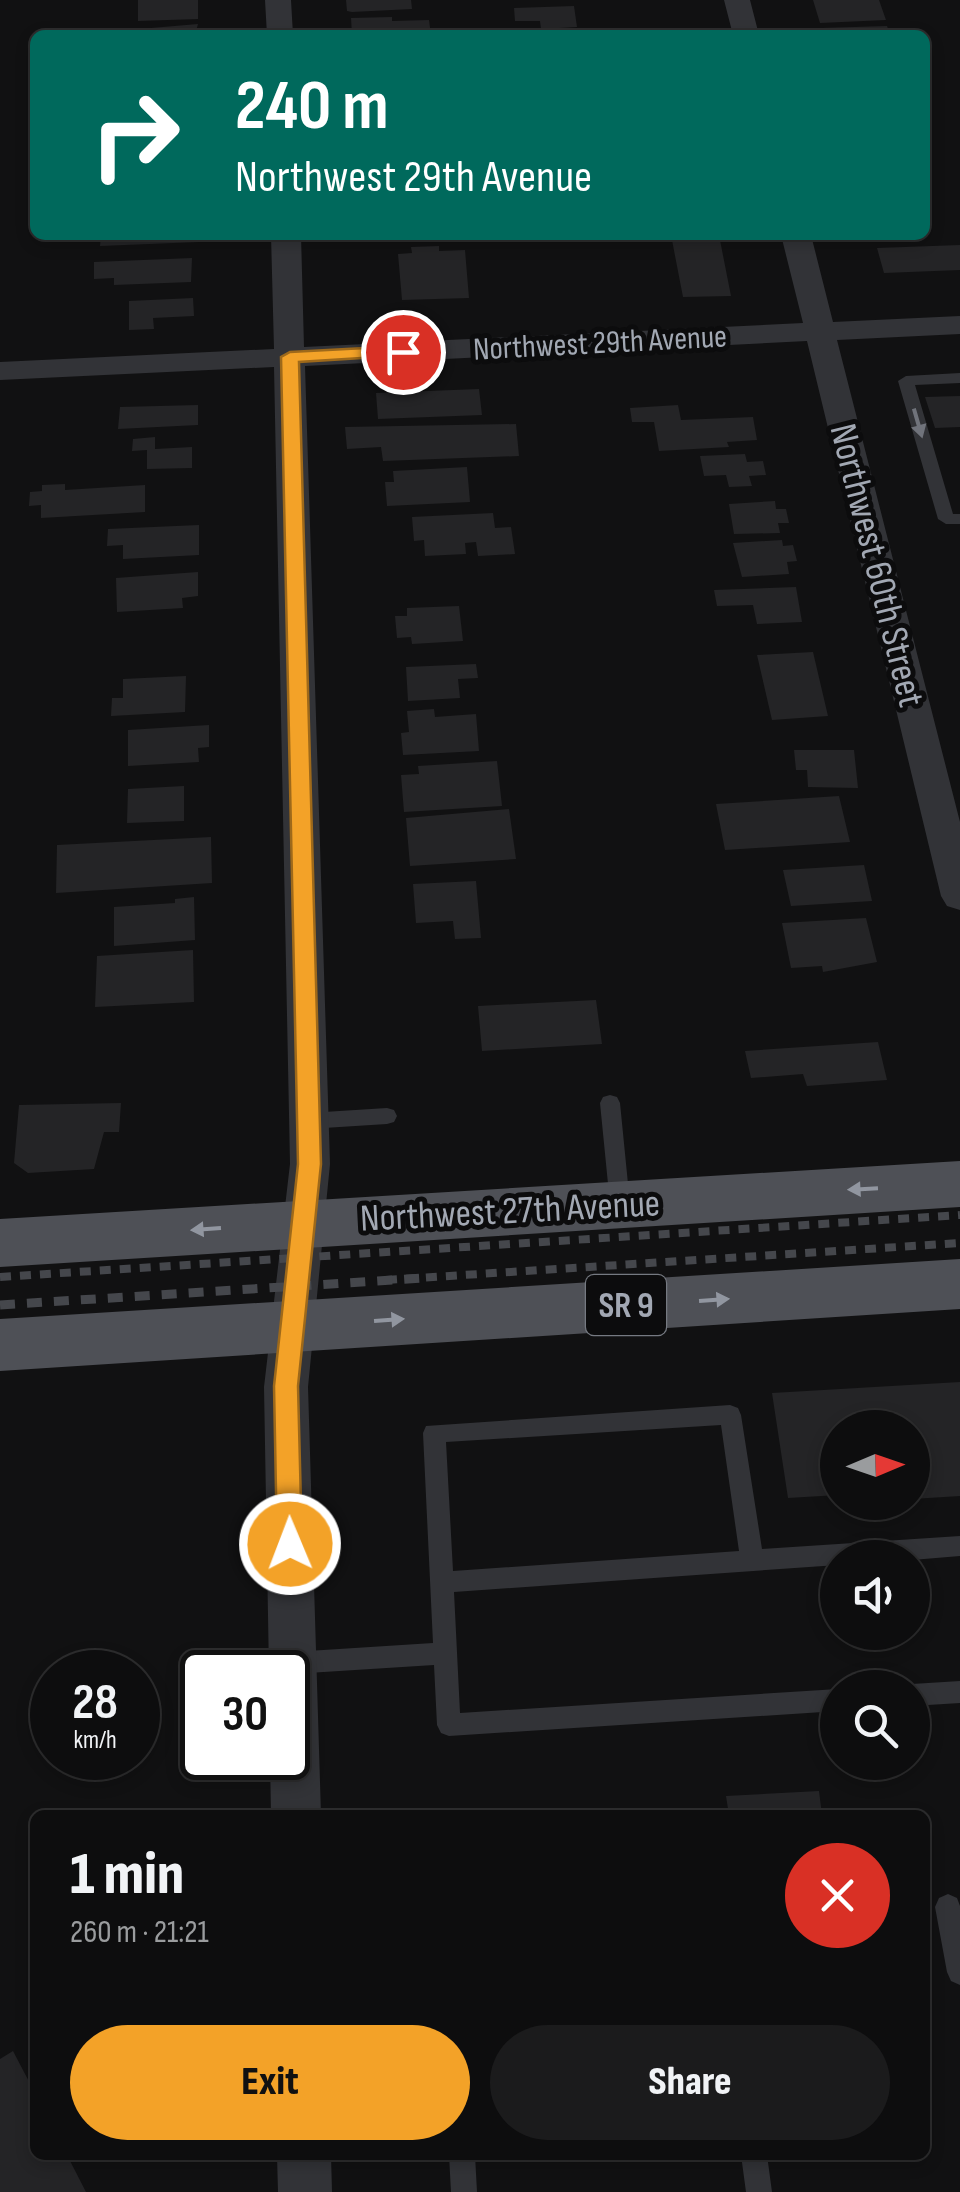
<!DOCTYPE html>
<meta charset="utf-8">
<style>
:root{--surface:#0d0d0e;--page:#1b1b1c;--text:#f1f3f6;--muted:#9a9c9e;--line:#2d2d2e;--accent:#f3a228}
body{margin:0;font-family:"Sofia Sans Condensed",sans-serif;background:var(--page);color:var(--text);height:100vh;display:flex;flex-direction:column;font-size:38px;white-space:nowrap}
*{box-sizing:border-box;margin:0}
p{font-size:32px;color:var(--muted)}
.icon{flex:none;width:55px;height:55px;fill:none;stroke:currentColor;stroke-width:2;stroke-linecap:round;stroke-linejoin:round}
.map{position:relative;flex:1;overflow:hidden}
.panel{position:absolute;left:30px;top:1810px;width:900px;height:350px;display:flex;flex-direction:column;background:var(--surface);border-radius:15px;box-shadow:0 5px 15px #0003,0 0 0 2px var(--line)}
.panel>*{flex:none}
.guide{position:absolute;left:30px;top:30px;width:900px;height:210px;border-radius:15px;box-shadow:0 5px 15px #0003,0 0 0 2px var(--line);background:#00695c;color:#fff;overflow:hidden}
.needle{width:65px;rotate:88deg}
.controls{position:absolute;left:820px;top:1410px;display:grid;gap:20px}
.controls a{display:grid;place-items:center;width:110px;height:110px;border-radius:50%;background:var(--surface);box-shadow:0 5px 15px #0003,0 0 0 2px var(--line);font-size:50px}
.speed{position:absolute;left:30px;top:1650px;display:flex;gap:20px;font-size:50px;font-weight:700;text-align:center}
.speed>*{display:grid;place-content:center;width:130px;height:130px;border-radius:50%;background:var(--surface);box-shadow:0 5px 15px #0003,0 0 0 2px var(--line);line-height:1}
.speed small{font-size:25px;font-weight:400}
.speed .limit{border:5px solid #111;border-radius:15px;background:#fff;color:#111}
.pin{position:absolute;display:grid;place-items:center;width:85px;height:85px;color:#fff;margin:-42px;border:5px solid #fff;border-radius:50%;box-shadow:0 2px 10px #0007}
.me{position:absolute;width:110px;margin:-55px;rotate:359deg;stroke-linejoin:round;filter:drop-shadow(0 0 8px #0008)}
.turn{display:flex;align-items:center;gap:35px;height:210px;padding:0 40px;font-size:45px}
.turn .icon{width:130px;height:130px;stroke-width:2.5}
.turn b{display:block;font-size:70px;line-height:85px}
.round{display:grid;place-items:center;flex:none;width:105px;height:105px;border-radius:52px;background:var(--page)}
.overview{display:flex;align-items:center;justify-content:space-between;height:170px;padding:0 40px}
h1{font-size:60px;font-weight:800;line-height:75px}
.action{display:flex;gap:20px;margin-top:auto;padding:20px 40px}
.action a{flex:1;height:115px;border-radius:60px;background:var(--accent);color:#111;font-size:40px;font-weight:800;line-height:115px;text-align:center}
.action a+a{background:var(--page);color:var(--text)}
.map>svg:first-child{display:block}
.building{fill:#242426}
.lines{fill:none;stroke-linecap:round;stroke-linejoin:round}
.lane{fill:#323337;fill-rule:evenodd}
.street{fill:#323337;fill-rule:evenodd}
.primary{fill:#4e5056;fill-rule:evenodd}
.rail-far1{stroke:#45474c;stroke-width:8;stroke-dasharray:11 9;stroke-linecap:butt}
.rail{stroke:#45474c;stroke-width:9;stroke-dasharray:15 12;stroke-linecap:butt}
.oneway{fill:#70737b}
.oneway2{fill:#9196a0}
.route{fill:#f3a228;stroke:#9e691a;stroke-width:2.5}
.labels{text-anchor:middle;stroke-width:10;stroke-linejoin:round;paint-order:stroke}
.far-street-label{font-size:32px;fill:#a2a8b3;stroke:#0c0c0d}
.shield{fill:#0c0c0d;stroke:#757981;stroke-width:2.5}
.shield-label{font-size:35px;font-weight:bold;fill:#a2a8b3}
.street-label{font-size:38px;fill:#a2a8b3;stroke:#0c0c0d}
</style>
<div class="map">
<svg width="960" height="2192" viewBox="0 0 960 2192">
<rect width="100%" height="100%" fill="#111112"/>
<path class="building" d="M138 0H198V19L138 21Z
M346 0H411L412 9 352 12 347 11Z
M813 0H879L886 20 820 23Z
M574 6 577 27 541 29 540 21H515L514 8Z
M392 17V21L429 20 431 35H352L351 18Z
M198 24 195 35H116V31Z
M887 26 890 35H824L821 28Z
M101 235H199V242L100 246Z
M381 235H462V238L382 242Z
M671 235H719L731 296 683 297Z
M960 245V270L884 273 877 248Z
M439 246V251L465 250 469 298 402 300 398 254 412 253 411 247Z
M192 258 191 282 114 285V278L94 279V262Z
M193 298 194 316 153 318 154 329 129 330V301Z
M479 389 482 415 378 419 376 393Z
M960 396V427L935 428 925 397Z
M198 405V425L118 429 120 407Z
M678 405 681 420 753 417 757 440 727 442 729 447 659 451 654 422H632L630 408Z
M516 424 519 456 383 461 381 447 347 449 345 427Z
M155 437V449L192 447V468L147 469V450L132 451 133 439Z
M745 454 747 462 763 461 766 475 749 476 752 486 729 487 726 475 704 476 700 456Z
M467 467 470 502 387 506 385 482H394L393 471Z
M65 484V490L145 485V512L41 518V505L29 506 30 492 42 491V485Z
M775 501 776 509H786L789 523H778L780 533 734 534 729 504Z
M493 513 495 528 511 527 515 554 478 556 476 542 465 543 466 554 425 556 424 540 414 541 412 517Z
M199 525V555L123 559V545L107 546 108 529Z
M782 540 783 546 793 545 797 561 787 562 789 574 742 577 733 543Z
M198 572V596L182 598 183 608 117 612 116 578Z
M796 587 802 622 757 624 753 605 717 606 714 590Z
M459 606 463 641 412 644 411 637 397 638 395 616H407V608Z
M813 652 828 716 772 720 757 655Z
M476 664 478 678 458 679 460 698 408 701 406 667Z
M186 676 185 712 111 716 112 698H123V679Z
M434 709 435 717 476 714 479 751 403 755 401 733 409 732 407 711Z
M209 725V747L198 748 199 762 128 766V730Z
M794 750H854L858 788 808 787 807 770H796Z
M497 761 502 806 404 812 401 775 419 774 418 766Z
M184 786V821L127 823 128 789Z
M839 796 850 842 725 850 716 804Z
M509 809 516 859 410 866 406 818Z
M211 837 212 883 56 893 57 845Z
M864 865 872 901 791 906 783 870Z
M476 881 481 938 455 939 453 921 416 923 413 884Z
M194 897 195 940 114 946V907L175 903V899Z
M866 918 877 962 823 972 822 966 791 968 782 923Z
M193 950 194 1002 95 1007 97 956Z
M596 1000 602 1044 482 1051 478 1006Z
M878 1042 887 1080 807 1086 803 1074 751 1078 745 1051Z
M121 1103 119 1132H104L94 1169 28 1173 14 1163 19 1105Z
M960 1382V1496L912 1499V1428H838V1495L788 1498 772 1393Z
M819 1791 822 1815H729L726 1796Z
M13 2051 35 2093V2155H67L86 2192H0V2059Z"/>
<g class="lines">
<path class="lane" d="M960 373V383L915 385 953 514H960V524H946L938 519 898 381 906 376Z
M610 1095 617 1097 620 1103 630 1204 627 1210 620 1213 613 1210 610 1204 600 1103 603 1097Z
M387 1108 394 1110 397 1116 394 1122 387 1124 308 1129 301 1127 298 1121 301 1115 308 1113Z
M730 1405 738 1408 741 1415 762 1549 960 1536V1556L912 1560 838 1558V1565L454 1592 460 1713 838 1689V1711L449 1736 441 1733 437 1725 434 1665 292 1674 284 1671 280 1663 284 1655 292 1652 433 1643 423 1433 426 1426ZM721 1425 739 1551 453 1571 446 1442Z
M960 1681V1703L912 1706V1688H903L912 1684Z
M948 1894 957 1898 960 1906V1985L951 1981 947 1972 935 1907 939 1898Z
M449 2155H475L477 2192H451Z
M741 2155H767L772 2192H746Z"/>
<path class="street" d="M265 0H291L293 35H267Z
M724 0H750L759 35H733Z
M271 235H301L304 347 803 323 781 235H811L833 322 960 316V334L837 340 960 822V910L947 906 941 896 807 341 305 366 330 1164 308 1387 321 1815H271L270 1758H288V1672H269L264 1387 290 1164 274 367 0 380V362L274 349Z
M277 2155H331L332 2192H278Z"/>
<path class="primary" d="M960 1161V1207L0 1267V1219Z
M960 1259V1309L0 1371V1319Z"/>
<path class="rail-far1" d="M0 1277 960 1215
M386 1280 960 1243"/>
<path class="rail" d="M0 1305 424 1278"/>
</g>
<defs><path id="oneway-solid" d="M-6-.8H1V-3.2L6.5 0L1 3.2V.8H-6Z" transform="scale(2.5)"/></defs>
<use class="oneway" href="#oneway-solid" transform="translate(918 423) rotate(74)"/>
<g class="oneway2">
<use href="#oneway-solid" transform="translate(863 1189) rotate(177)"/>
<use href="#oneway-solid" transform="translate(206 1229) rotate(176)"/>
<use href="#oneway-solid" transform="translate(714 1300) rotate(-4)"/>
<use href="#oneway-solid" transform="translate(389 1320) rotate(-4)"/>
</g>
<path class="route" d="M403 346 412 352 409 355 299 362 321 1164 298 1386 302 1544 299 1553 290 1556 280 1553 277 1544 274 1386 298 1164 281 357 290 352Z"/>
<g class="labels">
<g class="far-street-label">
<text transform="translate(600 342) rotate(-3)" y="11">Northwest 29th Avenue</text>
</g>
<rect class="shield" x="586" y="1275" width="80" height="60" rx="8"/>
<g class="shield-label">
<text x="626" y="1317">SR 9</text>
</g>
<g class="street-label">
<text transform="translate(878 565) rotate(76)" y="13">Northwest 60th Street</text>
<text transform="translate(510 1210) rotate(-3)" y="13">Northwest 27th Avenue</text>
</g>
</g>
</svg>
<div class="controls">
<a><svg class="needle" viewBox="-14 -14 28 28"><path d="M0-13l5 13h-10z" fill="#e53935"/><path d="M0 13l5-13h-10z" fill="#9a9c9e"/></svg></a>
<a><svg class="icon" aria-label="sound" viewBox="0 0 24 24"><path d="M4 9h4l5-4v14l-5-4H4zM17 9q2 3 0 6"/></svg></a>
<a><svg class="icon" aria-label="search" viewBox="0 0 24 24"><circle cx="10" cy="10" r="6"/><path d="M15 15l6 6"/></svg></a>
</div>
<div class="speed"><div>28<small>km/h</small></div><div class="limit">30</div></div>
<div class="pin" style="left:403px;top:352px;background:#d93025"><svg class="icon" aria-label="arrive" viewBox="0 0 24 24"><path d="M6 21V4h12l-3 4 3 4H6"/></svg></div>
<svg class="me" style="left:290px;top:1544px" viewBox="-20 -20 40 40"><circle r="17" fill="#f3a228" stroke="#fff" stroke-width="3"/><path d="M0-11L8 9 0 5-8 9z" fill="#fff"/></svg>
<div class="guide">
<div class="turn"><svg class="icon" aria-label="right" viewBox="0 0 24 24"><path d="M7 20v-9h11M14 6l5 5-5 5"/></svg><div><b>240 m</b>Northwest 29th Avenue</div></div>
</div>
<section class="panel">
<div class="overview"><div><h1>1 min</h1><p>260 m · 21:21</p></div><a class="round" style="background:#d93025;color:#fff"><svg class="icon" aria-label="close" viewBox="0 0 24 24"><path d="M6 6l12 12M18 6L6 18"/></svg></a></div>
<div class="action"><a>Exit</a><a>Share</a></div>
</section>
</div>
